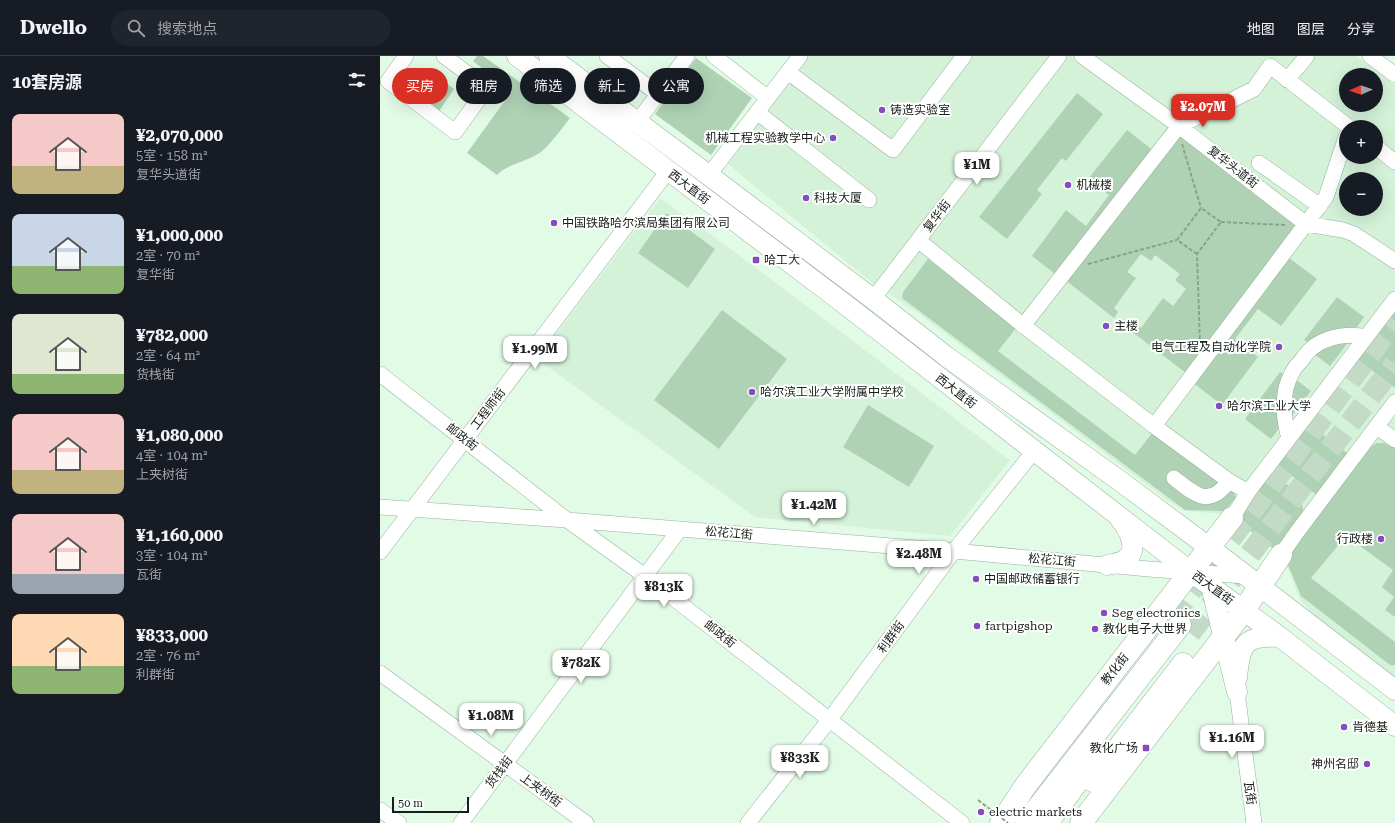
<!DOCTYPE html>
<html lang="zh">
<meta charset="utf-8">
<style>
:root{--surface:#171b24;--page:#20242c;--text:#f1f3f6;--muted:#9ea1a6;--line:#363941;--accent:#d93025}
body{margin:0;font-family:"Roboto Serif","Noto Sans SC",serif;background:var(--page);color:var(--text);height:100vh;display:flex;flex-direction:column;font-size:15px;white-space:nowrap}
*{box-sizing:border-box;margin:0}
p{font-size:13px;color:var(--muted)}
.icon{flex:none;width:22px;height:22px;fill:none;stroke:currentColor;stroke-width:2;stroke-linecap:round;stroke-linejoin:round}
.map{position:relative;flex:1;overflow:hidden}
.side{display:flex;flex-direction:column;background:var(--surface);width:380px}
.side>*{flex:none}
.banner{position:absolute;left:12px;top:12px;width:380px;height:36px;display:flex;gap:8px}
.needle{width:26px;rotate:268deg}
.tools{position:absolute;left:959px;top:12px;display:grid;gap:8px}
.tools a{display:grid;place-items:center;width:44px;height:44px;border-radius:50%;background:var(--surface);box-shadow:0 4px 16px #0002;font-size:20px}
.scale{position:absolute;left:12px;bottom:10px;width:77px;box-sizing:border-box;padding-left:4px;border:2px solid #161f18;border-top:0;font-size:11px;line-height:14px;white-space:nowrap;color:#161f18;-webkit-text-stroke:3px #fff;paint-order:stroke}
.price{position:absolute;translate:-50% -34px;padding:0 9px;border-radius:8px;background:#fff;color:#222;font-size:13px;line-height:26px;filter:drop-shadow(0 1px 2px #0008)}
.price::after{content:'';position:absolute;left:50%;top:24px;width:12px;height:9px;margin-left:-6px;background:inherit;clip-path:polygon(0 0,100% 0,50% 100%)}
.price.on{background:var(--accent);color:#fff}
ul{padding:0;list-style:none}
li{display:flex;align-items:center;gap:12px;height:100px;padding:0 12px}
li span{display:grid;place-items:center;flex:none;width:112px;height:80px;border-radius:8px;color:#555}
li>.icon{margin-inline-start:auto}
span .icon{width:48px;height:48px;fill:#fffc;stroke-width:1}
li b{font-size:17px}
h2{display:flex;justify-content:space-between;align-items:center;height:48px;padding:0 12px;font-size:17px}
.chip{padding:0 14px;border-radius:18px;background:var(--surface);box-shadow:0 4px 16px #0002;font-size:14px;line-height:36px}
.chip.on{background:var(--accent);color:#fff}
header{display:flex;align-items:center;gap:24px;box-sizing:border-box;height:56px;padding:0 20px;background:var(--surface);border-bottom:1px solid var(--line)}
header strong{font-size:19px}
nav{display:flex;gap:22px;margin-inline-start:auto;font-size:14px}
.search{width:280px;height:36px;background:var(--page);display:flex;align-items:center;gap:10px;box-sizing:border-box;padding:0 14px;border-radius:22px;color:var(--muted);font-size:15px}
main{display:flex;flex:1;min-height:0}
.map>svg:first-child{display:block}
</style>
<header>
<strong>Dwello</strong>
<div class="search"><svg class="icon" aria-label="search" viewBox="0 0 24 24"><circle cx="10" cy="10" r="6"/><path d="M15 15l6 6"/></svg>搜索地点</div>
<nav><a>地图</a><a>图层</a><a>分享</a></nav>
</header>
<main>
<section class="side">
<h2>10套房源<svg class="icon" aria-label="filters" viewBox="0 0 24 24"><path d="M4 7h16M4 17h16"/><circle cx="9" cy="7" r="2"/><circle cx="15" cy="17" r="2"/></svg></h2>
<ul>
<li><span style="background:linear-gradient(#f6c9c9 65%,#c2b280 0)"><svg class="icon" aria-label="home" viewBox="0 0 24 24"><path d="M3 11l9-7 9 7M6 9v11h12V9"/></svg></span><div><b>¥2,070,000</b><p>5室 · 158 m²</p><p>复华头道街</p></div></li>
<li><span style="background:linear-gradient(#c9d6e8 65%,#8fb573 0)"><svg class="icon" aria-label="home" viewBox="0 0 24 24"><path d="M3 11l9-7 9 7M6 9v11h12V9"/></svg></span><div><b>¥1,000,000</b><p>2室 · 70 m²</p><p>复华街</p></div></li>
<li><span style="background:linear-gradient(#dfe7d0 75%,#8fb573 0)"><svg class="icon" aria-label="home" viewBox="0 0 24 24"><path d="M3 11l9-7 9 7M6 9v11h12V9"/></svg></span><div><b>¥782,000</b><p>2室 · 64 m²</p><p>货栈街</p></div></li>
<li><span style="background:linear-gradient(#f6c9c9 70%,#c2b280 0)"><svg class="icon" aria-label="home" viewBox="0 0 24 24"><path d="M3 11l9-7 9 7M6 9v11h12V9"/></svg></span><div><b>¥1,080,000</b><p>4室 · 104 m²</p><p>上夹树街</p></div></li>
<li><span style="background:linear-gradient(#f6c9c9 75%,#9aa5b1 0)"><svg class="icon" aria-label="home" viewBox="0 0 24 24"><path d="M3 11l9-7 9 7M6 9v11h12V9"/></svg></span><div><b>¥1,160,000</b><p>3室 · 104 m²</p><p>瓦街</p></div></li>
<li><span style="background:linear-gradient(#ffd9b3 65%,#8fb573 0)"><svg class="icon" aria-label="home" viewBox="0 0 24 24"><path d="M3 11l9-7 9 7M6 9v11h12V9"/></svg></span><div><b>¥833,000</b><p>2室 · 76 m²</p><p>利群街</p></div></li>
</ul>
</section>
<div class="map">
<svg width="1015" height="767" viewBox="0 0 1015 767">
<rect width="100%" height="100%" fill="#e2fbe6"/>
<path fill="#d3f2d8" fill-rule="evenodd" d="M425 0H976L1015 29V622L936 561 920 544 909 515 901 499 894 493 855 463 845 458 806 455 791 447 534 254 496 230 344 105ZM966 19H996V49H966ZM966 71H996V101H966ZM966 123H996V153H966Z
M280 142 360 200 630 404 570 480 375 461 157 303Z"/>
<path fill="#afd2b5" d="M97 0H103L190 62C183 71 169 90 161 96 147 106 129 107 117 119L87 97 132 35 93 5Z
M316 2 372 42 331 99 275 58Z
M49 14 74 33 55 61 30 42Z
M697 37 723 58 686 105 682 102 657 134 662 138 627 183 599 161Z
M747 74 775 96 679 221 652 200 686 154 706 170 729 139 708 123Z
M805 78 918 169 810 320 751 275 756 268 761 272 783 242 793 250 806 233 795 224 800 218 775 199 771 205 761 198 747 216 756 222 734 252 738 256 734 262 684 223 795 83Z
M286 157 335 193 308 232 258 197Z
M908 201 937 223 901 270 878 253 855 283 878 301 842 349 812 326Z
M548 203 637 271 618 295 755 399 773 376 852 433 856 442 844 455 805 454 522 242 523 236Z
M957 241 984 261 977 271 957 275 929 287 924 284Z
M1015 253V332L977 303Z
M342 254 407 303 339 393 274 344Z
M970 284 950 310 934 298 939 293Z
M900 316 905 319 901 370 891 383 865 363Z
M915 323 931 335 909 363 908 349Z
M488 349 554 390 529 431 463 391Z
M929 368 971 400 938 440 897 408Z
M997 387H1004L1015 393V561L1005 554 1014 541 1002 531 1013 514 966 480 931 522 1015 586V609H1010L921 540 906 504 909 497 988 392Z
M897 425C916 430 921 440 924 458L897 492 894 493 857 465 884 426Z"/>
<g fill="none" stroke-linecap="round" stroke-linejoin="round">
<path stroke="#c3dac7" stroke-width="22" stroke-dasharray="22 11" stroke-linecap="butt" d="M791 562 1015 265
M810 577 1015 308"/>
<g stroke="#99b09d" stroke-width="16">
<path id="minor" d="M26 0 8 25 75 76 107 32 64 0
M227 0 278 38
M334 0 388 42
M702 0 799 70 926 168
M990 0 1015 19
M408 16 513 94 584 0
M907 24 927 0
M377 56 489 144
M257 66 307 0
M996 91 1015 106
M879 107 940 150
M329 119 420 0
M926 168 963 174 974 178 1015 205
M538 184 640 267 774 370
M493 243 679 0
M643 270 799 70 874 33 890 10 969 71
M0 318 187 464 265 520 582 767
M997 371 1015 384
M909 382C903 362 901 336 912 317 914 312 918 308 921 305 925 299 930 293 936 289 950 280 970 277 986 281
M794 422C814 438 829 453 849 425
M868 436 849 425 774 370 946 141 966 81
M0 451 187 464 574 495 769 513 865 520
M852 462 868 436 1015 243
M0 496 288 115
M901 499 917 476 1015 346
M0 617 206 767
M857 636 874 767
M0 754 19 767
M81 767 300 473
M368 767 450 663 574 495 654 395"/>
</g>
<g stroke="#99b09d" stroke-width="21">
<path id="major" d="M137 0 462 246 811 516 900 581 1015 670
M169 0 339 127 493 243 567 301 740 425 830 492 1015 634
M727 509C733 508 741 507 746 503 760 494 748 472 740 463
M831 530 857 636
M857 622C860 588 864 579 900 581"/>
</g>
<g stroke="#99b09d" stroke-width="23">
<path id="highway" d="M713 725 803 608
M621 767 646 729 852 462
M646 767 800 569
M667 767 715 702
M701 767 864 554 901 499"/>
</g>
<path stroke="#8da090" stroke-width="2" stroke-dasharray="4 2" stroke-linecap="butt" d="M802 88 821 152
M841 166 905 169
M817 198 797 184 821 152 841 166 817 198 820 287
M708 208 797 184"/>
<use href="#minor" stroke="#fff" stroke-width="15"/>
<use href="#major" stroke="#fff" stroke-width="20"/>
<use href="#highway" stroke="#fff" stroke-width="22"/>
<path stroke="#8da090" stroke-width="2" stroke-dasharray="4 2" stroke-linecap="butt" d="M598 744 628 767"/>
</g>
<g fill="#854bc1" stroke="#fff" stroke-width="1.5">
<circle cx="502" cy="54" r="4"/>
<circle cx="453" cy="82" r="4"/>
<circle cx="688" cy="129" r="4"/>
<circle cx="426" cy="142" r="4"/>
<circle cx="174" cy="167" r="4"/>
<rect x="372" y="200" width="8" height="8" rx="2"/>
<circle cx="726" cy="270" r="4"/>
<circle cx="899" cy="291" r="4"/>
<circle cx="372" cy="336" r="4"/>
<circle cx="839" cy="350" r="4"/>
<circle cx="1001" cy="483" r="4"/>
<circle cx="596" cy="523" r="4"/>
<circle cx="724" cy="557" r="4"/>
<circle cx="597" cy="570" r="4"/>
<circle cx="715" cy="573" r="4"/>
<circle cx="964" cy="671" r="4"/>
<rect x="762" y="688" width="8" height="8" rx="2"/>
<circle cx="987" cy="708" r="4"/>
<circle cx="601" cy="756" r="4"/>
</g>
<g text-anchor="middle" stroke-width="4" stroke-linejoin="round" paint-order="stroke">
<g font-size="12" fill="#161f18" stroke="#fff" text-anchor="start">
<text x="510" y="58">铸造实验室</text>
<text x="445" y="86" text-anchor="end">机械工程实验教学中心</text>
<text x="696" y="133">机械楼</text>
<text x="434" y="146">科技大厦</text>
<text x="182" y="171">中国铁路哈尔滨局集团有限公司</text>
<text x="384" y="208">哈工大</text>
<text x="734" y="274">主楼</text>
<text x="891" y="295" text-anchor="end">电气工程及自动化学院</text>
<text x="380" y="340">哈尔滨工业大学附属中学校</text>
<text x="847" y="354">哈尔滨工业大学</text>
<text x="993" y="487" text-anchor="end">行政楼</text>
<text x="604" y="527">中国邮政储蓄银行</text>
<text x="732" y="561">Seg electronics</text>
<text x="605" y="574">fartpigshop</text>
<text x="723" y="577">教化电子大世界</text>
<text x="972" y="675">肯德基</text>
<text x="758" y="696" text-anchor="end">教化广场</text>
<text x="979" y="712" text-anchor="end">神州名邸</text>
<text x="609" y="760">electric markets</text>
</g>
<g font-size="12" fill="#161f18" stroke="#fff">
<text transform="translate(853 111) rotate(38)" y="4">复华头道街</text>
<text transform="translate(309 131) rotate(37)" y="4">西大直街</text>
<text transform="translate(557 160) rotate(-53)" y="4">复华街</text>
<text transform="translate(576 335) rotate(38)" y="4">西大直街</text>
<text transform="translate(108 353) rotate(-53)" y="4">工程师街</text>
<text transform="translate(82 381) rotate(38)" y="4">邮政街</text>
<text transform="translate(349 477) rotate(5)" y="4">松花江街</text>
<text transform="translate(672 504) rotate(5)" y="4">松花江街</text>
<text transform="translate(833 532) rotate(36)" y="4">西大直街</text>
<text transform="translate(340 578) rotate(38)" y="4">邮政街</text>
<text transform="translate(511 581) rotate(-54)" y="4">利群街</text>
<text transform="translate(735 613) rotate(-52)" y="4">教化街</text>
<text transform="translate(119 716) rotate(-53)" y="4">货栈街</text>
<text transform="translate(161 734) rotate(36)" y="4">上夹树街</text>
<text transform="translate(870 737) rotate(82)" y="4">瓦街</text>
</g>
</g>
</svg>
<div class="tools">
<a><svg class="needle" viewBox="-14 -14 28 28"><path d="M0-13l5 13h-10z" fill="#e53935"/><path d="M0 13l5-13h-10z" fill="#9ea1a6"/></svg></a>
<a>+</a>
<a>−</a>
</div>
<div class="scale">50 m</div>
<b class="price on" style="left:823px;top:72px">¥2.07M</b>
<b class="price" style="left:597px;top:130px">¥1M</b>
<b class="price" style="left:155px;top:314px">¥1.99M</b>
<b class="price" style="left:434px;top:470px">¥1.42M</b>
<b class="price" style="left:539px;top:519px">¥2.48M</b>
<b class="price" style="left:284px;top:552px">¥813K</b>
<b class="price" style="left:201px;top:628px">¥782K</b>
<b class="price" style="left:111px;top:681px">¥1.08M</b>
<b class="price" style="left:852px;top:703px">¥1.16M</b>
<b class="price" style="left:420px;top:723px">¥833K</b>
<div class="banner">
<a class="chip on">买房</a>
<a class="chip">租房</a>
<a class="chip">筛选</a>
<a class="chip">新上</a>
<a class="chip">公寓</a>
</div>
</div>
</main>
